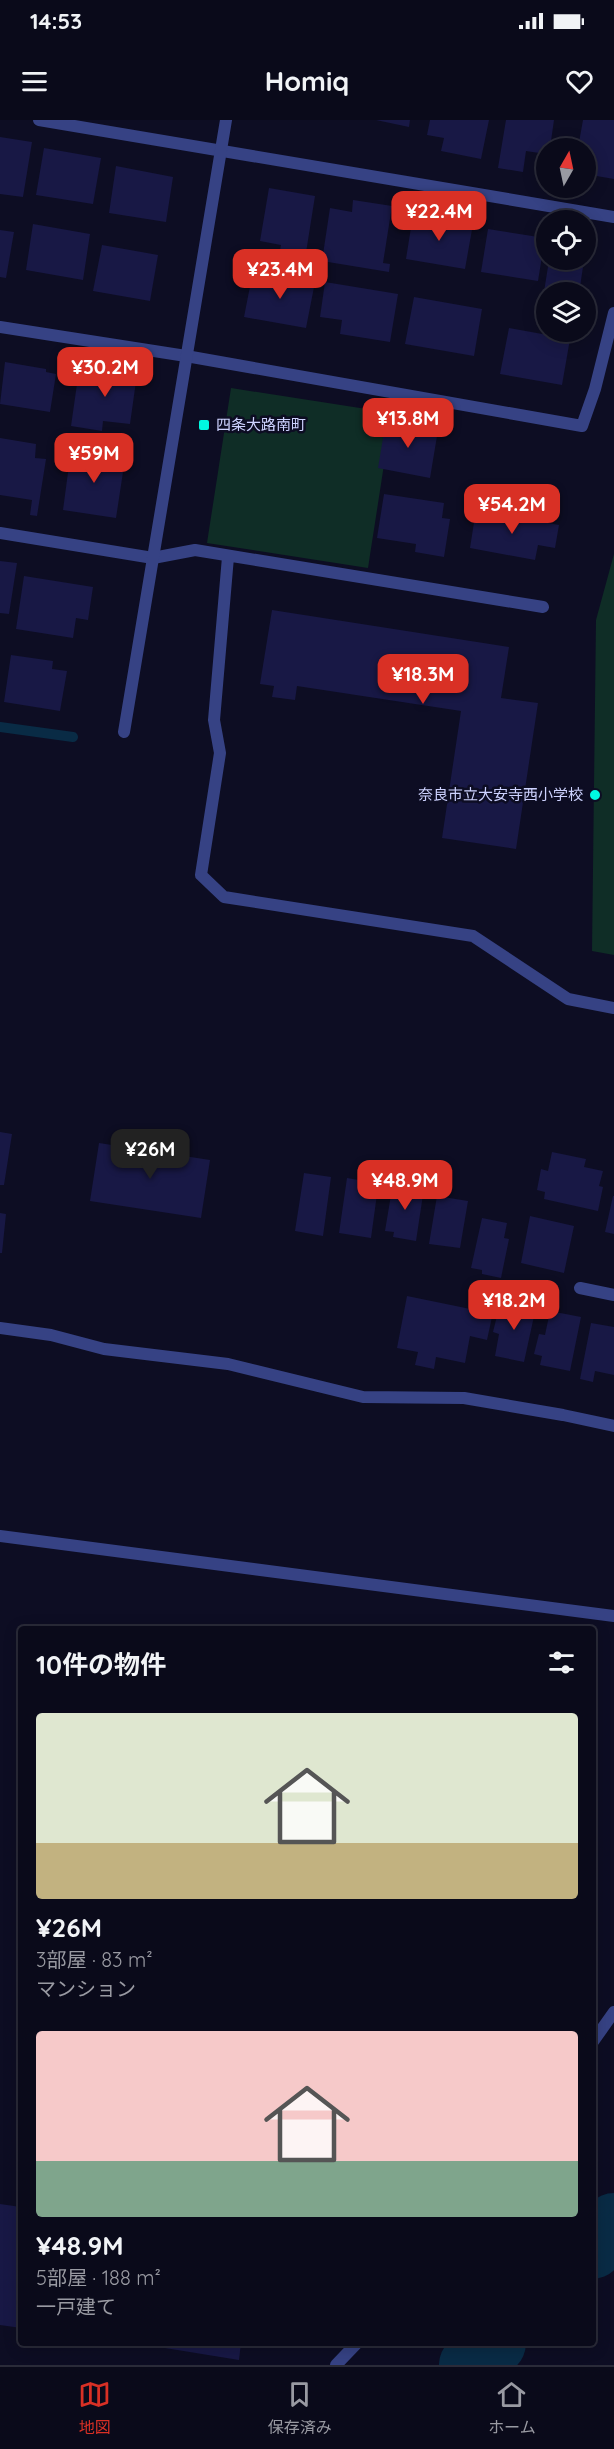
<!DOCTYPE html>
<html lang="ja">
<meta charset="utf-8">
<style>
:root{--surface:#0a0a1a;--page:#181827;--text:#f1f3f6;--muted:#999aa2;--line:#2a2b39;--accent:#d93025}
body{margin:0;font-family:Quicksand,"Noto Sans JP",sans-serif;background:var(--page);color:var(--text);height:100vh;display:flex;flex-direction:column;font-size:22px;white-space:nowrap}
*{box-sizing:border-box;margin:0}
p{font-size:20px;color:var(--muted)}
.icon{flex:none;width:33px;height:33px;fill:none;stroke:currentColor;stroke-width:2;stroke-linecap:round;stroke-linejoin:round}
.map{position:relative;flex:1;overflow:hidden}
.drawer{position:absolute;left:18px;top:1506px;width:578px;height:720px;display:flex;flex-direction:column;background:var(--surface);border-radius:6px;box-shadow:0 3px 15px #0003,0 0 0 2px var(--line)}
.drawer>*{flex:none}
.needle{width:39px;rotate:9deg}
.tools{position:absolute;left:536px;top:18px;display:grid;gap:12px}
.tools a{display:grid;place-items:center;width:60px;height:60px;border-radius:50%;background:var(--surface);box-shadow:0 3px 15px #0003,0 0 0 2px var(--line);font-size:30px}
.price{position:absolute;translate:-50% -51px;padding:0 14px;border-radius:12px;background:var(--accent);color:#fff;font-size:20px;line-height:39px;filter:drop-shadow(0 2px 3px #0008)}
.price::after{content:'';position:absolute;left:50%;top:36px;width:18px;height:14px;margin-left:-9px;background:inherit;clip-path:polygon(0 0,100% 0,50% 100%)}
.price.current{background:#222;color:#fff}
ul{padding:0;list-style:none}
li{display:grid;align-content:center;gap:12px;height:318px;padding:0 18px}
li span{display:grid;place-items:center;height:186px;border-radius:6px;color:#555}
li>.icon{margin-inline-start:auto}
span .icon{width:108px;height:108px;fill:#fffc;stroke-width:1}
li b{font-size:26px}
h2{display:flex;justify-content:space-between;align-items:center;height:72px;padding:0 18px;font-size:26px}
.status{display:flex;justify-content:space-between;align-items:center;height:42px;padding:0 30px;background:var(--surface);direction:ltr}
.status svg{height:16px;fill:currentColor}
header{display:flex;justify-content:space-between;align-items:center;height:78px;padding:0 18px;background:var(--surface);font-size:27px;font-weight:700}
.dock{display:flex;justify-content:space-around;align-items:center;height:84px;border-top:2px solid var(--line);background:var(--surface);font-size:16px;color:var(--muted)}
.dock a{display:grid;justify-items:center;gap:3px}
.dock .current{color:var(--accent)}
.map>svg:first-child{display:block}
</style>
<div class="status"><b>14:53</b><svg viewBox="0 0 49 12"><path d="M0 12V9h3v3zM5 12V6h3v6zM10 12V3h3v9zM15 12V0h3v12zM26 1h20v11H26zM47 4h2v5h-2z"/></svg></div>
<header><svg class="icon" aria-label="menu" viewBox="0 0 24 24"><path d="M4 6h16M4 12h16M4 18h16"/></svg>Homiq<svg class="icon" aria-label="heart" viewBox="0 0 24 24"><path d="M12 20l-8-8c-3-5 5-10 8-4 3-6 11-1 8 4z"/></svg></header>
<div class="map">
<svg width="614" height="2245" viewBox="0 0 614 2245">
<rect width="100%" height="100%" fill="#0d0d23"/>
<path fill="#0f2d26" d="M231 268 392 293 368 448 207 423Z
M614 434V835L592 831 596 500Z"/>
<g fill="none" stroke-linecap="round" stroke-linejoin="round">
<path stroke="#092b45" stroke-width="10" d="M0 607 73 617"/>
<path stroke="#092b45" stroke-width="64" d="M592 2127 614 2105
M471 2245 494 2223"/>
</g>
<path fill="#181845" d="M376 0H410L409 7Z
M430 0H489L481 39 441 31 444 18 427 15Z
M506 0H554L550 28H546V34L526 31 523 52 498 48Z
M583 0H614V59L585 54V28H578Z
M0 17 32 22 23 77 0 74Z
M44 28 101 38 93 84 36 75Z
M116 46 173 57 166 102 109 93Z
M269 68 315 76 305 139 279 135 281 125 260 121Z
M353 80 392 86 383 143 390 144 389 152 322 141 330 88 352 92Z
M413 95 473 104 465 149 406 139Z
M33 104 90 114 83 160 26 150Z
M488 109 545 118 538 161 481 152Z
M0 110 14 112 6 158 0 157Z
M102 125 158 135 150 181 93 171Z
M549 140H584L580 167 572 166 571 172H544Z
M253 151 315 162 306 208 244 197Z
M325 162 398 174 390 222 340 214 342 200 320 197Z
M414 177 482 189 474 236 405 224Z
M509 208 570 219 562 265 500 254Z
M5 242 46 249V252L56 254 50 292 0 284Z
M107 242 138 247 130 304 103 301 102 311 71 306 78 257 104 262Z
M386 300 438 310 430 358 378 348Z
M0 318 36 324 35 338 46 339 37 396 30 395 32 380 0 375Z
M71 330 125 339 116 398 63 390Z
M384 374 444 383 442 398 450 399 444 437 415 432 416 424 377 418Z
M485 392 559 405 555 428 538 425 535 440 470 428 475 396 484 398Z
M0 441 17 443 9 494 0 493Z
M24 456 93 467 88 500 76 498 73 518 16 509Z
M272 490 509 527 501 578 538 583 516 729 442 718 461 591 297 566 295 580 272 577 274 566 260 564Z
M11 535 53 541 52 549 67 551 60 591 4 582Z
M0 1012 12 1014 4 1065H0Z
M99 1023 210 1040 201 1098 90 1081Z
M552 1032 586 1039 584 1047 603 1051 599 1066 603 1067 598 1091 544 1079 545 1072 537 1070 541 1049 548 1051Z
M304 1053 331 1057 323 1116 295 1111Z
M347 1058 370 1062 369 1073 377 1074 371 1118 339 1113Z
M393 1063 424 1068 416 1121 393 1117 394 1112 385 1111Z
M437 1076 468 1081 460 1128 429 1124Z
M613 1076H614V1114L605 1112Z
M0 1093 6 1094 2 1133H0Z
M530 1096 574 1106 564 1153 521 1143Z
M482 1098 507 1103 504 1118 509 1119 501 1158 482 1154V1150L471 1148Z
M407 1176 485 1192 484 1195 492 1197 487 1220 470 1216 465 1243 436 1237 434 1249 415 1245 418 1232 397 1228Z
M506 1181 536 1187 524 1242 495 1236 499 1214 493 1212 497 1196 503 1197Z
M550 1191 581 1197 570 1251 540 1245 542 1236 534 1234 539 1214 545 1215Z
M591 1203 614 1207V1255L595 1251 593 1262 580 1259Z
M0 2084 21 2087V2208L0 2205Z
M134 2223H241L239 2240Z"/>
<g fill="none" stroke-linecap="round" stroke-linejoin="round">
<path stroke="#364284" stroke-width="12" d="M39 0 614 97
M0 207 186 236 582 306 595 269 614 193
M0 413 153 438 195 430 543 487
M228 437 214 600 220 633 201 755 224 777 473 816 568 879 614 888
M580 1168 614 1175
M0 1208 51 1215 104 1229 228 1244 363 1277 464 1278 563 1295 614 1306
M0 1416 614 1496"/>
<path stroke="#364284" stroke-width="12" d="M124 612 226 0
M592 1923 614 1892
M336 2245 357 2223"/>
</g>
<g fill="#00f9e1" stroke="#0d0d23" stroke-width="2">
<rect x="198" y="299" width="12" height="12" rx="3"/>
<circle cx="595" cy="675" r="6"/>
</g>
<g text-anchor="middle" stroke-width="5" stroke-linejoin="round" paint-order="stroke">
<g font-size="15" fill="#ced3ff" stroke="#0d0d23" text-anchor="start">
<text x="216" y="310">四条大路南町</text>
<text x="583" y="680" text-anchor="end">奈良市立大安寺西小学校</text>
</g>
</g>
</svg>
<div class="tools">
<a><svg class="needle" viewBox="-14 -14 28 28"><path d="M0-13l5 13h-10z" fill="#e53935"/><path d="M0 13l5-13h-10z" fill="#999aa2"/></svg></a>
<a><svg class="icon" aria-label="locate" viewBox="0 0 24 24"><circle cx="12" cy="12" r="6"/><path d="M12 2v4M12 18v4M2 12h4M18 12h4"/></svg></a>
<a><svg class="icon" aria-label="layers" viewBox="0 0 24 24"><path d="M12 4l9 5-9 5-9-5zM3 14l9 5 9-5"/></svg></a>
</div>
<b class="price" style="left:439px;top:122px">¥22.4M</b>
<b class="price" style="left:280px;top:180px">¥23.4M</b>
<b class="price" style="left:105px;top:278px">¥30.2M</b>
<b class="price" style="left:408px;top:329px">¥13.8M</b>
<b class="price" style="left:94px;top:364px">¥59M</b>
<b class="price" style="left:512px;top:415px">¥54.2M</b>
<b class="price" style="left:423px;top:585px">¥18.3M</b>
<b class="price current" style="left:150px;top:1060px">¥26M</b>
<b class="price" style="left:405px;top:1091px">¥48.9M</b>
<b class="price" style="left:514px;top:1211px">¥18.2M</b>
<section class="drawer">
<h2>10件の物件<svg class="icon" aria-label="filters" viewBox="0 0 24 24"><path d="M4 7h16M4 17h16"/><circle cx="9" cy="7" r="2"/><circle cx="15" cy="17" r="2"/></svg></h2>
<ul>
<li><span style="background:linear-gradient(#dfe7d0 70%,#c2b280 0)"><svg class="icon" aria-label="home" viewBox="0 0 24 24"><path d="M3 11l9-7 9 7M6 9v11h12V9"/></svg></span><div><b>¥26M</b><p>3部屋 · 83 m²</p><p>マンション</p></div></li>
<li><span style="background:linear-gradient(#f6c9c9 70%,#7fa58c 0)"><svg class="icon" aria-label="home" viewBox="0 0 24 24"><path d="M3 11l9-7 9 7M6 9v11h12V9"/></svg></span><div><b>¥48.9M</b><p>5部屋 · 188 m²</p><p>一戸建て</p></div></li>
</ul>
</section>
</div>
<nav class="dock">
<a class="current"><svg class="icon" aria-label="map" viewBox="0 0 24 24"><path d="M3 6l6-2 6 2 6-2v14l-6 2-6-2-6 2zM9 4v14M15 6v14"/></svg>地図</a>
<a><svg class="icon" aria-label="saved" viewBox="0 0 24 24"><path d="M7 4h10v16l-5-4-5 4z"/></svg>保存済み</a>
<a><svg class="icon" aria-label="home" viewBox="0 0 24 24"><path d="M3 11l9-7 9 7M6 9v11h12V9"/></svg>ホーム</a>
</nav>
